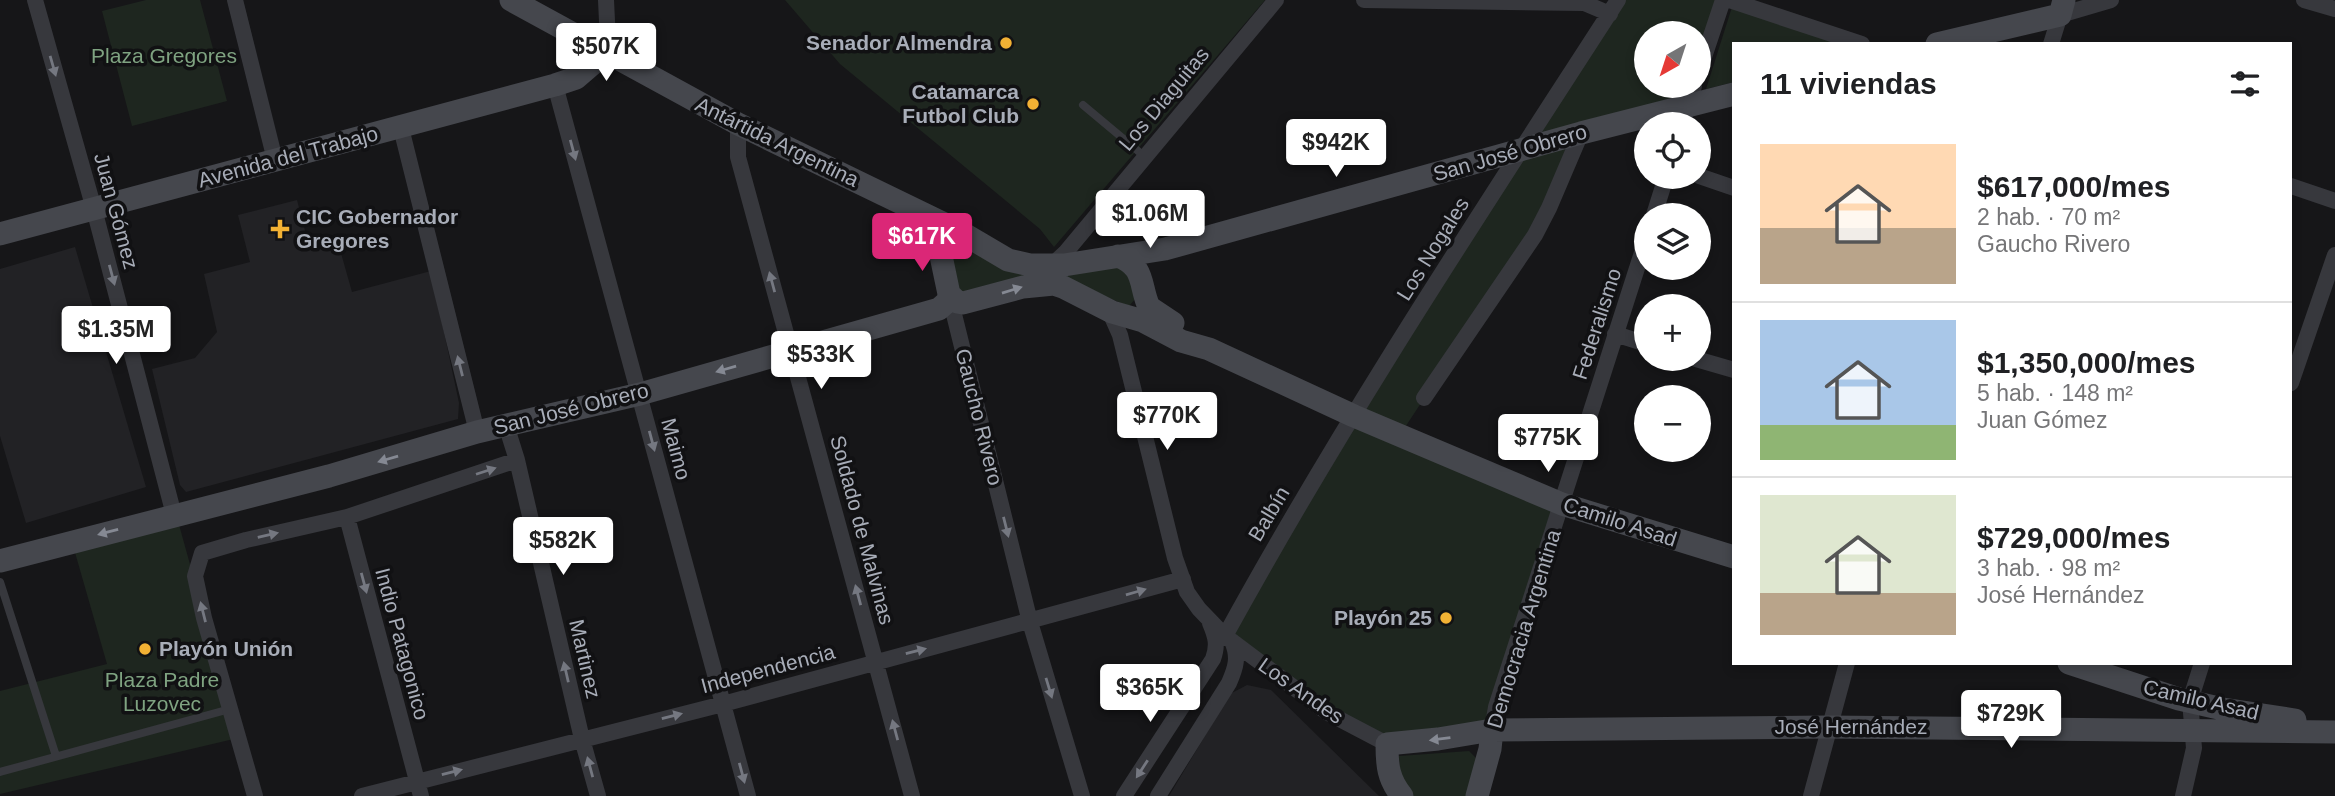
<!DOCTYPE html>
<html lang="es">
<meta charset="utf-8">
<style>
:root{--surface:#fff;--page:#f2f2f2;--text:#202124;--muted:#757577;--line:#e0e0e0;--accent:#db2777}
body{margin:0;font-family:Helvetica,sans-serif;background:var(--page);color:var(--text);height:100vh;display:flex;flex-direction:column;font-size:26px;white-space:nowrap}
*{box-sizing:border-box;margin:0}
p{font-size:23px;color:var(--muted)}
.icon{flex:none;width:38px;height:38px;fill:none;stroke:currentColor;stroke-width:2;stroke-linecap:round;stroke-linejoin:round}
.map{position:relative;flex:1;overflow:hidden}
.panel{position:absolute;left:1732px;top:42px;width:560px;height:623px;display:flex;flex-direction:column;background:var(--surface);border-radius:0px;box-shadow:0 4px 10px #0003}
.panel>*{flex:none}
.needle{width:46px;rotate:219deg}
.buttons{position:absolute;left:1634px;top:21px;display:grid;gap:14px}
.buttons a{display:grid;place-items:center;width:77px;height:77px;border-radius:50%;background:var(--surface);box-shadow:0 4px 10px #0003;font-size:35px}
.price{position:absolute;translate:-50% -60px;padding:0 16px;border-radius:7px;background:#fff;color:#222;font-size:23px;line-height:46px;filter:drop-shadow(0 2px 4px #0008)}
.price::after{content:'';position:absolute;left:50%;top:42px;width:21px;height:16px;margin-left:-10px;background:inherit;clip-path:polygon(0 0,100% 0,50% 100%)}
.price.selected{background:var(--accent);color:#fff}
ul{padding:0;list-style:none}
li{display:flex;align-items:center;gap:21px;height:175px;padding:0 28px}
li+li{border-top:2px solid var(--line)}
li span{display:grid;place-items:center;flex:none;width:196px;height:140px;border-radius:0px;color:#555}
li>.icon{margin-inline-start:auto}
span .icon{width:84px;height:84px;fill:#fffc;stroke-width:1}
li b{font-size:30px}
h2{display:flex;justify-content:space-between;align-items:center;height:84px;padding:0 28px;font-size:30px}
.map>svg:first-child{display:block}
</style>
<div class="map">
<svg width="2335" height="796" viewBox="0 0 2335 796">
<rect width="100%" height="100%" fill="#161618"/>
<path fill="#222225" d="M297 200 309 246 337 239 352 292 431 271 459 403 458 419 186 492 180 485 152 369 195 358 217 332 204 274 250 262 238 215Z
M75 247 146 487 26 523 0 436V269Z
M1247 685 1271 690 1379 796H1169L1230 694Z"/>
<path fill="#1e261f" d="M146 0H200L227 101 132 126 102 11Z
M785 0H1265L1054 247 1040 229 840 64Z
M1618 0H1723L1699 72V33H1647V86H1694L1688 106 1581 133 1549 208 1400 435 1562 504 1492 730 1387 744 1225 636Z
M1732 7 1846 44H1734V82L1706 89Z
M952 238 999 263 1125 265 1137 297 1129 306 1078 286 962 296 945 247Z
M178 521 238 738 0 794V691L107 664 72 542Z
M1469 751 1480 762 1469 796H1413L1400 776 1399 756Z"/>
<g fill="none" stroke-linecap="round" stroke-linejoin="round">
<path stroke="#37383d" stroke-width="8" d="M1083 105 1144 156
M0 582 56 756
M0 772 230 709"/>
<path stroke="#37383d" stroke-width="16" d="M35 0 94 209 174 515
M235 0 275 160
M1364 0 1584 3 1610 14
M1729 0 1862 44
M2304 0 2335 9
M2051 44 2060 15 2111 0
M605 53 608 42 606 0
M1699 72 1723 0
M555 85 748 796
M738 124V157L912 796
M1682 124 1694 86
M401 128 477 432
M1699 176 1734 188
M2291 186 2335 201
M1654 215 1666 177
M1052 265 1065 253 1276 0
M949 294 1030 622 1082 796
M1104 308 1112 317 1120 335 1175 558 1187 592 1199 609 1225 636 1328 713 1387 744
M1615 334 1647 344
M1696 359 1734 370
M2291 383 2335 255
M1424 398 1535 235 1549 208 1581 133
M506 425 517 460 582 739 598 796
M347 517 421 796
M1225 636C1345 417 1483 209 1618 0
M1492 730 1496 707 1647 237
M255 796 204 618 195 576 202 553 246 540 347 517 517 460
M362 796 723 704 1183 579
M1124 796 1213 659C1218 645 1216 637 1210 623
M1158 796 1229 683C1236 667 1239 657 1232 641
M1811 796 1847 663
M2183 796 2194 748 2190 701 2202 663"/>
<path stroke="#45474d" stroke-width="23" d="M511 0 738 124 957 230 1008 260 1030 265H1064L1165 249 1581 133 1734 94
M1937 44 2060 15 2064 0
M924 214 936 232 949 294
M0 234 555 85 576 78 605 53
M1118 256C1146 267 1139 285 1149 307L1173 323
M949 294 957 302 963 303 1023 287 1054 284 1063 287 1112 312 1143 321 1181 341 1209 349 1354 416 1562 504 1734 557
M0 561 329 476 477 432 640 394 939 309 948 301 949 294
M2069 663 2179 699 2223 709 2295 720
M1402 796C1388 779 1387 765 1387 744L1438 739 1492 730 1828 727 2335 732
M1477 796 1490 749 1492 730"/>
</g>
<defs><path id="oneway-solid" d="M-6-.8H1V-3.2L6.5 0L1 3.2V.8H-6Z" transform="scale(1.75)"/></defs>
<g fill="#757881">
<use href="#oneway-solid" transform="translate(53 66) rotate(74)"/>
<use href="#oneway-solid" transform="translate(573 150) rotate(75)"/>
<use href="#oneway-solid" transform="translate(112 275) rotate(75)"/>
<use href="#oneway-solid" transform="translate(772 282) rotate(-105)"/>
<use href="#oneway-solid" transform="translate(460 366) rotate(-104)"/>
<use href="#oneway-solid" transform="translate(652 441) rotate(75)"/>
<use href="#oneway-solid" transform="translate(486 471) rotate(-18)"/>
<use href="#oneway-solid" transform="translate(1006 527) rotate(76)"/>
<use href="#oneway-solid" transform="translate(268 535) rotate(-13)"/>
<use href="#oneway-solid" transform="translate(364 583) rotate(75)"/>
<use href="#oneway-solid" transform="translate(1136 592) rotate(-16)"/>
<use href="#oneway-solid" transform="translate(858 595) rotate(-105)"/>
<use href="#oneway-solid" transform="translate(203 612) rotate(-104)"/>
<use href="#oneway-solid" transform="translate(916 651) rotate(-14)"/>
<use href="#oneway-solid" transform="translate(566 672) rotate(-103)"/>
<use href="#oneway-solid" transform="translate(1049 688) rotate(73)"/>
<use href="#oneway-solid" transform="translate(672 716) rotate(-14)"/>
<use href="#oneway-solid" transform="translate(895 730) rotate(-105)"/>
<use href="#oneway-solid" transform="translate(590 767) rotate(-105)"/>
<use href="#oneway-solid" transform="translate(1142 769) rotate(123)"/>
<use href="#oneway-solid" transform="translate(452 772) rotate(-14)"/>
<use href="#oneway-solid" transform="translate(742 773) rotate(75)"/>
</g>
<g fill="#858993">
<use href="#oneway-solid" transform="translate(1012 290) rotate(-17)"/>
<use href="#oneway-solid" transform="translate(726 369) rotate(164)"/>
<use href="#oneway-solid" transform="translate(388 459) rotate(164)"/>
<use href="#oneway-solid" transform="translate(108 532) rotate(165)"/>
<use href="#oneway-solid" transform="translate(1440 739) rotate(173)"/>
</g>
<g fill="#f2b134" stroke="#111113" stroke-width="2.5">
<circle cx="1006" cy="43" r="7"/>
<circle cx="1033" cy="104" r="7"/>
<path d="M276.5 218.5h7v7h7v7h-7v7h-7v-7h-7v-7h7z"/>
<circle cx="1446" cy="618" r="7"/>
<circle cx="145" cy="649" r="7"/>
</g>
<g text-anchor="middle" stroke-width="7" stroke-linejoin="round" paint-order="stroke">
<g font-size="21" font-weight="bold" fill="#a8adb8" stroke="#111113" text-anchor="end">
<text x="992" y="50">Senador Almendra</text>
<text x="1019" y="99">Catamarca<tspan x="1019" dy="24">Futbol Club</tspan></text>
<text x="296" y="224" text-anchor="start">CIC Gobernador<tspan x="296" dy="24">Gregores</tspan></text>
<text x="1432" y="625">Playón 25</text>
<text x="159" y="656" text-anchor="start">Playón Unión</text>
</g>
<g font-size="21" fill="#7fa381" stroke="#111113">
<text x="164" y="63">Plaza Gregores</text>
<text x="162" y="687">Plaza Padre<tspan x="162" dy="24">Luzovec</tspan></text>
</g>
<g font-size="21" fill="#a8adb8" stroke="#111113">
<text transform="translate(1164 99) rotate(-50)" y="7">Los Diaguitas</text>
<text transform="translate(777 142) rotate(26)" y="7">Antártida Argentina</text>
<text transform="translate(1510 153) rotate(-16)" y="7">San José Obrero</text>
<text transform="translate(288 157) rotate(-15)" y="7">Avenida del Trabajo</text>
<text transform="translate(116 211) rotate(75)" y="7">Juan Gómez</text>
<text transform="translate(1433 249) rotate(-58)" y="7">Los Nogales</text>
<text transform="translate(1597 324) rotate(-72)" y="7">Federalismo</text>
<text transform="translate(571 409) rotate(-14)" y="7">San José Obrero</text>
<text transform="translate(979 417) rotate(76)" y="7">Gaucho Rivero</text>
<text transform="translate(676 449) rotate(75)" y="7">Maimo</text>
<text transform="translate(1269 514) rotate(-59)" y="7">Balbín</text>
<text transform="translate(1620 522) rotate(18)" y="7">Camilo Asad</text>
<text transform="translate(862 530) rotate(75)" y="7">Soldado de Malvinas</text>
<text transform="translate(1524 629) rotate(-73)" y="7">Democracia Argentina</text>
<text transform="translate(402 644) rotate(75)" y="7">Indio Patagonico</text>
<text transform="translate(585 659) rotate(77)" y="7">Martinez</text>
<text transform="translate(768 669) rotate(-15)" y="7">Independencia</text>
<text transform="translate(1301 691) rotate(35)" y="7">Los Andes</text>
<text transform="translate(2201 700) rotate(13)" y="7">Camilo Asad</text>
<text x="1851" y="734">José Hernández</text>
</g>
</g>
</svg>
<div class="buttons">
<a><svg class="needle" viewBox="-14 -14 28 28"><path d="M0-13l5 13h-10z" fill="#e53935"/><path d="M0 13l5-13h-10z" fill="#757577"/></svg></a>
<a><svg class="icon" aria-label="locate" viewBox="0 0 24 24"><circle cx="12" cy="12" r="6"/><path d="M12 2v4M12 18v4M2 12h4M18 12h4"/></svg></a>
<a><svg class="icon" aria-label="layers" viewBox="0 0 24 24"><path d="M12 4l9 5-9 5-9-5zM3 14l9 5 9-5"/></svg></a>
<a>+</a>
<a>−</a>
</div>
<b class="price" style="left:606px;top:83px">$507K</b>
<b class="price" style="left:1336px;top:179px">$942K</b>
<b class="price" style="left:1150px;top:250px">$1.06M</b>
<b class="price selected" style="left:922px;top:273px">$617K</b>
<b class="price" style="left:116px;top:366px">$1.35M</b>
<b class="price" style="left:821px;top:391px">$533K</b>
<b class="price" style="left:1167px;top:452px">$770K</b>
<b class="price" style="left:1548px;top:474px">$775K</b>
<b class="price" style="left:563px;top:577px">$582K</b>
<b class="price" style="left:1150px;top:724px">$365K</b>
<b class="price" style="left:2011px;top:750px">$729K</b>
<section class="panel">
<h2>11 viviendas<svg class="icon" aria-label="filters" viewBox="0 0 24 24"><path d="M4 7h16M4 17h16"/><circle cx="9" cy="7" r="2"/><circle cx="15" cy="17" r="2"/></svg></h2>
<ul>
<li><span style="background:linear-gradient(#ffd9b3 60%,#b9a48a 0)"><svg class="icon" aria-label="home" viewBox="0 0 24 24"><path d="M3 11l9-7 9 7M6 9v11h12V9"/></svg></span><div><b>$617,000/mes</b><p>2 hab. · 70 m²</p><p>Gaucho Rivero</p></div></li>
<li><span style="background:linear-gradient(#a9c7e8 75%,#8fb573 0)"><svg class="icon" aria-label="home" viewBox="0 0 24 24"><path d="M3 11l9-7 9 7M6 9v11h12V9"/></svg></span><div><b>$1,350,000/mes</b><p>5 hab. · 148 m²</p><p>Juan Gómez</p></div></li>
<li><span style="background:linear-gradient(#dfe7d0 70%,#b9a48a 0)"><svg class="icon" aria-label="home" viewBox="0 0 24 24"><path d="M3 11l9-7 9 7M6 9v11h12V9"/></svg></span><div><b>$729,000/mes</b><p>3 hab. · 98 m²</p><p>José Hernández</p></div></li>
</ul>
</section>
</div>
